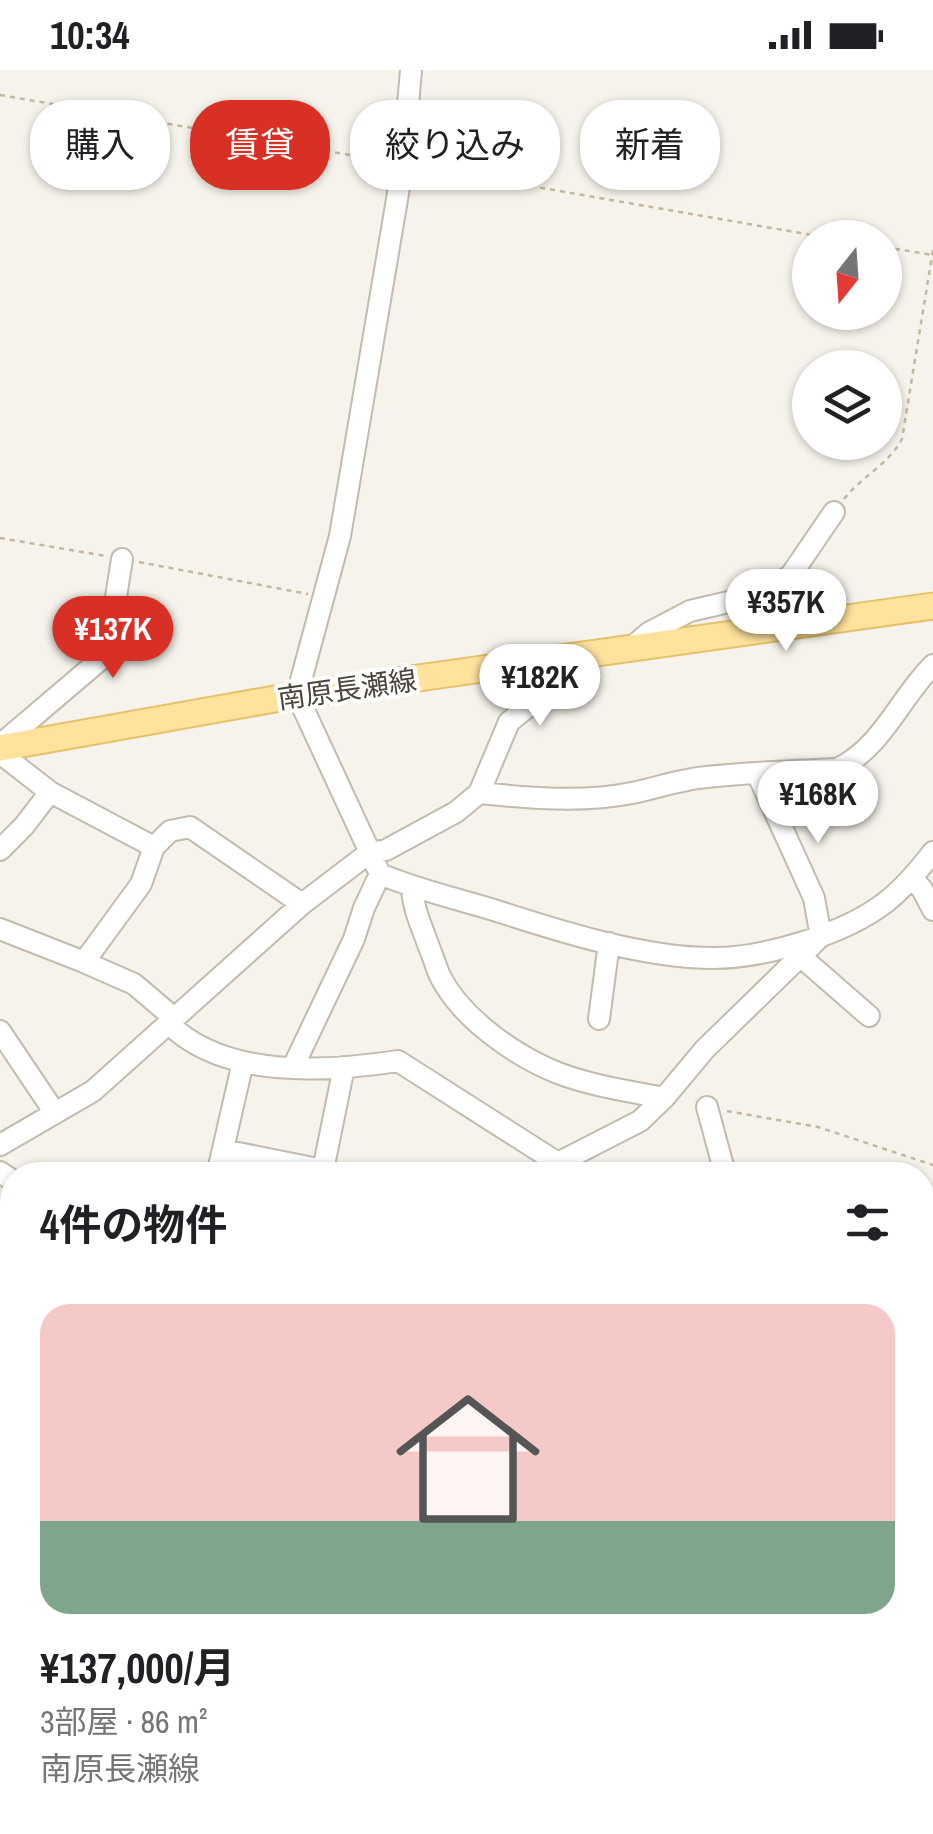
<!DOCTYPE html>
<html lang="ja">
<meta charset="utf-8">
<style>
:root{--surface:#fff;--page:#f6f6f6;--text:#202124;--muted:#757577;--line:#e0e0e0;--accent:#d93025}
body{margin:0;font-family:"Archivo Narrow","Noto Sans JP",sans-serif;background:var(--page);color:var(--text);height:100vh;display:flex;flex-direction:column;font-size:38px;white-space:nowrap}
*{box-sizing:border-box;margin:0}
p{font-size:32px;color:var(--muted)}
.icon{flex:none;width:55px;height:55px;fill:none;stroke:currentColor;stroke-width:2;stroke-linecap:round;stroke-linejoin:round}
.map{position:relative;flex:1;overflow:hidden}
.sheet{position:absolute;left:0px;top:1092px;width:935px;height:672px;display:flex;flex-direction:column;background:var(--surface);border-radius:40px 40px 0 0;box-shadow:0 2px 8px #0004}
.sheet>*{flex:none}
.top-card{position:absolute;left:30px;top:30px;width:875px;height:90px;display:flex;gap:20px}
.needle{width:65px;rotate:197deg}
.buttons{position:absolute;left:792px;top:150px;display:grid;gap:20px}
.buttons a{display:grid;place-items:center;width:110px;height:110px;border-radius:50%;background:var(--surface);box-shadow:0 2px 8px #0004;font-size:50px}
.price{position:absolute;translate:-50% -85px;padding:0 22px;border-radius:35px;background:#fff;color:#222;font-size:32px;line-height:65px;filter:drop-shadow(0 2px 5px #0008)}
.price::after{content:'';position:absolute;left:50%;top:60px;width:30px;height:22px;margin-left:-15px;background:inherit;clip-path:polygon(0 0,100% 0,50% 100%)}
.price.selected{background:var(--accent);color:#fff}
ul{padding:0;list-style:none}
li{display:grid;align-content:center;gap:20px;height:530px;padding:0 40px}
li+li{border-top:2px solid var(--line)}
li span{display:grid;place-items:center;height:310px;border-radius:30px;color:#555}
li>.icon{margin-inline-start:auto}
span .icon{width:180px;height:180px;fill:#fffc;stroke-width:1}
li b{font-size:42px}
h2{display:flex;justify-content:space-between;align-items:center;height:120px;padding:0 40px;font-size:42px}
.tag{padding:0 35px;border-radius:40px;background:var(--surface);box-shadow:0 2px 8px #0004;font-size:35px;line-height:90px}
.tag.selected{background:var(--accent);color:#fff}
.status{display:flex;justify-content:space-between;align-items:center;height:70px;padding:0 50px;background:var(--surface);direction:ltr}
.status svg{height:28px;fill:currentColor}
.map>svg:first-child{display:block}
</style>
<div class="status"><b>10:34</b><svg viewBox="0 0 49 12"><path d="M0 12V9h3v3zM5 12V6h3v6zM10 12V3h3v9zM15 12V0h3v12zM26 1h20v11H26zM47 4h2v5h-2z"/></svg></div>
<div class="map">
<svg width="933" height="1764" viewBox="0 0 933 1764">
<defs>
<pattern id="forest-firs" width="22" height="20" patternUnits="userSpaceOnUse" patternTransform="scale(2.5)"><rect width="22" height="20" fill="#d2eab5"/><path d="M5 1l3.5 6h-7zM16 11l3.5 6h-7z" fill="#b6ca9c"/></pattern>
</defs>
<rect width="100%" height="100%" fill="#f6f3ec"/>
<path fill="url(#forest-firs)" d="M933 1189V1358L923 1303 922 1194Z
M923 1394 933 1406V1764H0V1498L12 1497V1752H922Z"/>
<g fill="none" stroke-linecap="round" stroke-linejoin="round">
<path stroke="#a9d4f2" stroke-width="4" d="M0 1271 12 1270"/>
<g stroke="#c2bbae" stroke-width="24">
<path id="minor" d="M411 0 403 94 340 466 297 625 380 804C418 820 458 829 497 841 562 862 644 888 713 888 765 888 845 864 886 832 904 818 919 800 933 782
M632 577 650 562 690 541 763 524 791 505 834 442
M0 675 107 584 122 489
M0 683 50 722
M757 703 814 828 821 867
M479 723C529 728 582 733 632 723 657 718 681 709 707 707 750 702 794 701 837 699 882 678 899 629 933 595
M0 780 24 756 50 722 154 777
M912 808 922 819 933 840
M412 818C413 839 422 857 429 877 433 886 436 897 440 906 461 948 515 986 558 1003 592 1016 628 1021 664 1028
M0 859 84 892 134 914 174 948
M799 885 869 946
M84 892 141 814 154 777 170 761 190 757 302 834
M599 949 609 873
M168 953C224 1009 326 1002 398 991L558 1093 565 1105
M0 961 55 1043
M293 997 354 869 364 838 380 804
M707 1037 723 1096 729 1105
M0 1075 93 1021 302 834 369 783 386 780 456 742 479 723 509 652 590 586
M223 1080 323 1100 344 997
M0 1102 12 1110
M553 1104 558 1093 640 1051 664 1028 705 979 816 871
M217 1105 243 992
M0 1342H12"/>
</g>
<g stroke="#e6c16a" stroke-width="29">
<path id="major" d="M0 678 297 625 933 536"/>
</g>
<path stroke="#c4b79f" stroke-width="2.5" stroke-dasharray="5 5" stroke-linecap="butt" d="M0 25 385 91
M422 97 829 168
M885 177 933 185
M844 429C861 407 889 394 902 369L933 180
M0 468 106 486
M139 492 308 524
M727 1041 818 1057 933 1095
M783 1752 787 1764"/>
<use href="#minor" stroke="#fff" stroke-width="20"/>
<use href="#major" stroke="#ffe39c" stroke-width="25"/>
</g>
<g text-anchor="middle" stroke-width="8" stroke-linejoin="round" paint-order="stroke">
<g font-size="28" fill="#4b4439" stroke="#fff">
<text transform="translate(347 619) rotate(-8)" y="10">南原長瀬線</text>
</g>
</g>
</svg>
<div class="buttons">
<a><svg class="needle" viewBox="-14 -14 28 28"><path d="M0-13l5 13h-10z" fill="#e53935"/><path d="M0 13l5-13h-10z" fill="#757577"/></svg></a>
<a><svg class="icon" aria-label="layers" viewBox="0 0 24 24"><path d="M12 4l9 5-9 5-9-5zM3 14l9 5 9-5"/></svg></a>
</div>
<b class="price" style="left:786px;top:584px">¥357K</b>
<b class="price selected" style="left:113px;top:611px">¥137K</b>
<b class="price" style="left:540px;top:659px">¥182K</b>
<b class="price" style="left:818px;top:776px">¥168K</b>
<div class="top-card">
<a class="tag">購入</a>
<a class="tag selected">賃貸</a>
<a class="tag">絞り込み</a>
<a class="tag">新着</a>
</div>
<section class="sheet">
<h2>4件の物件<svg class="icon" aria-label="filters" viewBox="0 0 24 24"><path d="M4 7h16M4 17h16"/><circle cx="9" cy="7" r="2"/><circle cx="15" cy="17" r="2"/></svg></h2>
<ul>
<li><span style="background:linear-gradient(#f6c9c9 70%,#7fa58c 0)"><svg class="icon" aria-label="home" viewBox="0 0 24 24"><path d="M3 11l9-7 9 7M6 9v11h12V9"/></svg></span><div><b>¥137,000/月</b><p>3部屋 · 86 m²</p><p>南原長瀬線</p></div></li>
</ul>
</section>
</div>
